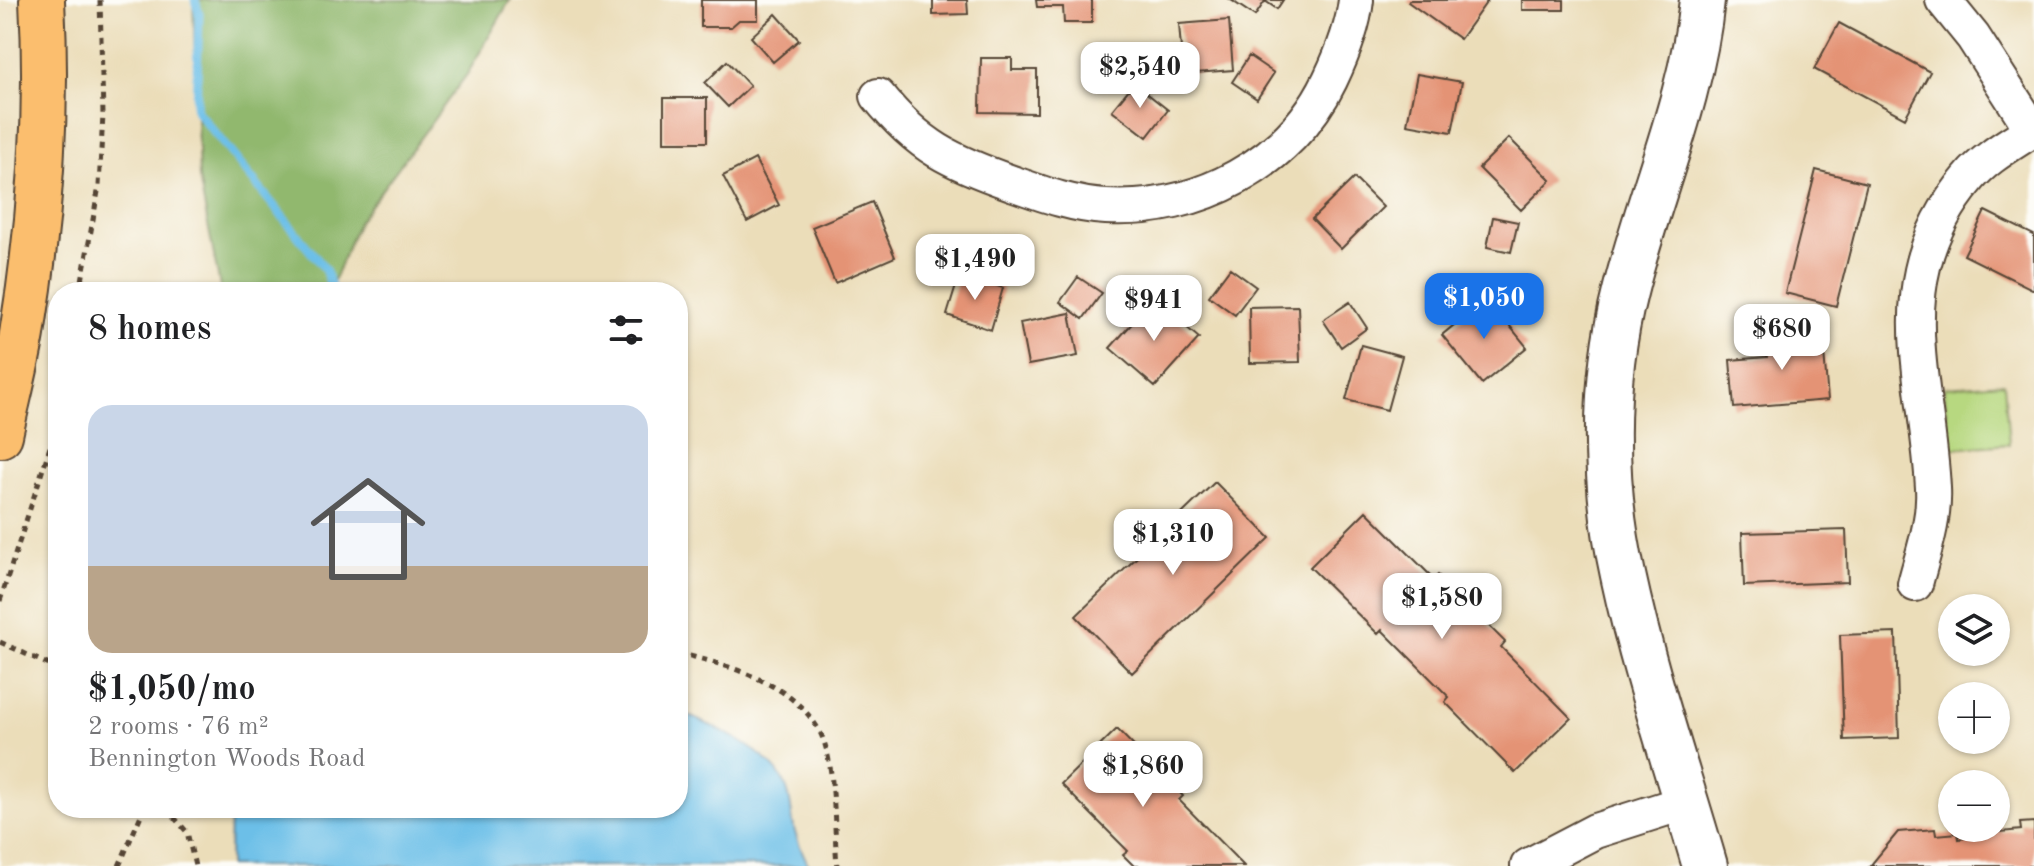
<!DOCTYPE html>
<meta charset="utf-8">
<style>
:root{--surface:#fff;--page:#f6f6f6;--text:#202124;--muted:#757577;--accent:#1a73e8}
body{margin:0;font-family:"Old Standard TT",serif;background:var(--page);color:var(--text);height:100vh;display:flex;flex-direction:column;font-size:30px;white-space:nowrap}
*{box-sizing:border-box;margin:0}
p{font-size:26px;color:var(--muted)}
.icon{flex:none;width:44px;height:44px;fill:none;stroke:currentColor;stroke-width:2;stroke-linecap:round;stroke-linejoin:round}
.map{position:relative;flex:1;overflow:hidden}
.sheet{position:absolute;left:48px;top:282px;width:640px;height:536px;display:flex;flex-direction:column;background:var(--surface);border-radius:32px;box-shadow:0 2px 6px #0004}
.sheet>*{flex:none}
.tools{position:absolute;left:1938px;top:594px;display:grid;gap:16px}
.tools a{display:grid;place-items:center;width:72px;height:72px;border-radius:50%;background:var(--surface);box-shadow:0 2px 6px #0004;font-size:40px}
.price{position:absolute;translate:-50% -68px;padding:0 18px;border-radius:16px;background:#fff;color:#222;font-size:26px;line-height:52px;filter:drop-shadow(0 2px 4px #0008)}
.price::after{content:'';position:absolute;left:50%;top:48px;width:24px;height:18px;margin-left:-12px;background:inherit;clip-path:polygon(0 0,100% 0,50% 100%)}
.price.active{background:var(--accent);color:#fff}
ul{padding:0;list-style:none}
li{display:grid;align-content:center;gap:16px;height:424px;padding:0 40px}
li span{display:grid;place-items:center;height:248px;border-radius:24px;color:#555}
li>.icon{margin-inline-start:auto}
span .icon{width:144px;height:144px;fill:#fffc;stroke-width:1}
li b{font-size:34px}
h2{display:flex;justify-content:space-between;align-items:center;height:96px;padding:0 40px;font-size:34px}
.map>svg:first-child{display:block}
</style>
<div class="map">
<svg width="2034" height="866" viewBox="0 0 2034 866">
<rect width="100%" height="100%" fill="#fdfcf7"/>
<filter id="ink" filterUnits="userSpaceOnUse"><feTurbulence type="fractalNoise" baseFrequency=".0125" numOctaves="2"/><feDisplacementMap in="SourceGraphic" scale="16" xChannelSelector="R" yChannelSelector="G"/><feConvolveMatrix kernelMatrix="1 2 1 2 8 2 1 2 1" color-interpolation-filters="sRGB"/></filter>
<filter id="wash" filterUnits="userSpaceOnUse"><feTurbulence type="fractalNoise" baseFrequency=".006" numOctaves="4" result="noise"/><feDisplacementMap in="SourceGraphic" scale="32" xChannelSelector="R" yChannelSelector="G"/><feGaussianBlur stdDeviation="1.8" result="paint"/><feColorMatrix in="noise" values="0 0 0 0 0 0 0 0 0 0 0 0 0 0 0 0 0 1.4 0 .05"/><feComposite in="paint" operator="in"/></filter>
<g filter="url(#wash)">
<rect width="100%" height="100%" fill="#ebddb9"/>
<path fill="#b7d880" stroke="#79814f" stroke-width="2" d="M2004 383 2009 444 1949 449 1944 387Z"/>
<path fill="#91b86e" stroke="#667146" stroke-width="2" d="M193 0H510L468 73 358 222 329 292H221L199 178Z"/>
<path fill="#6cbfe8" stroke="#547483" stroke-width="2" d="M678 711C712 726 774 751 787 789 792 803 791 817 795 832 798 844 804 855 809 866H229L230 808H678Z"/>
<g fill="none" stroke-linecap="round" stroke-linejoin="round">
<path stroke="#6cbfe8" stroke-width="9" d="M195 0 199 14 196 110 325 269 333 292"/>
</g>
<g id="blocks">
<path fill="#e49374" d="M701 0H758V20H739L731 27H701Z
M933 0H967L968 14 933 15Z
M1036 0H1092V23H1064L1063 7H1037Z
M1231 0H1283L1277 9 1265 1 1255 16Z
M1409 0H1488L1460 39 1408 2Z
M1522 0H1564V10H1522Z
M776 14 799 40 773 62 751 37Z
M1229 20 1233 70 1183 74 1179 24Z
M1839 23 1930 72 1905 118 1814 69Z
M1249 56 1274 73 1257 99 1232 82Z
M981 58H1012V70H1037V113L980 112Z
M727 61 750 86 728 107 705 83Z
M1417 74 1462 82 1452 132 1407 124Z
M1134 83 1168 110 1147 137 1112 110Z
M664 98H707V142H664Z
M1509 138 1551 180 1521 210 1479 168Z
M755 159 779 205 747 222 723 176Z
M1816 170 1867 183 1836 306 1785 293Z
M1354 178 1383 207 1341 249 1312 219Z
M872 202 895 257 835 283 812 227Z
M1985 211 2034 235V290L1964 255Z
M1493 217 1518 222 1511 252 1487 247Z
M955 239 968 266 947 277 933 249Z
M1230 268 1256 287 1235 315 1209 296Z
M960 273 1003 288 991 330 947 315Z
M1078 277 1102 293 1083 319 1060 302Z
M1487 298 1527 347 1482 384 1442 335Z
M1154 299 1199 338 1155 387 1110 348Z
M1350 302 1367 328 1341 347 1323 320Z
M1298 306 1300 362 1250 363 1249 307Z
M1070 313 1078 356 1028 365 1020 323Z
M1822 329 1828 400 1734 408 1730 360 1767 357 1765 333Z
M1361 345 1402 356 1387 410 1346 400Z
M1215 482 1270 538 1132 673 1076 616Z
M1366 511 1434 579 1438 575 1505 642 1501 647 1571 718 1515 773 1445 702 1449 697 1382 630 1378 634 1310 567Z
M1846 530 1848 582 1744 586 1742 533Z
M1896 633 1899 738 1844 740 1840 635Z
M1117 729 1183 796 1179 800 1244 866H1134L1123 855 1128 851 1061 784Z
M2034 822V866H1870L1898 832 1935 829 1936 835 1958 833 1959 839 1980 835 1978 828 2001 826V832L2021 830 2020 823Z"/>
</g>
</g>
<g filter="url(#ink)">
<use href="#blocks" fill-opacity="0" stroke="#554535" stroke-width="2"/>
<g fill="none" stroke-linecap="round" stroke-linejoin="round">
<g stroke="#554535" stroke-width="38">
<path id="minor" d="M1943 0 1973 37 2034 132
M878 96C919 147 952 162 1012 183 1043 194 1073 205 1106 207 1198 212 1290 164 1330 80 1342 55 1353 28 1356 0
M1915 584C1923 553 1935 520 1933 488 1927 374 1884 278 1969 178 1985 158 2011 144 2032 130
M1528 866 1595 831 1686 802"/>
</g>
<g stroke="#554535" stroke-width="48">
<path id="tertiary" d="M1702 0C1692 101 1649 194 1625 292 1602 382 1603 485 1623 575 1644 673 1677 769 1705 866"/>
</g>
<g stroke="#554535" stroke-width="48">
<path id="trunk" d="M0 435C7 402 16 368 22 334 40 225 48 110 42 0"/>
</g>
<path stroke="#554535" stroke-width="5" stroke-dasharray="6 6" stroke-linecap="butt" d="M80 292 99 186 103 115 100 0
M0 601 52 441 58 410
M0 642 58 669
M678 653C728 665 794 683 820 732 836 763 834 830 837 866
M166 808 187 832 195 866
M119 866 144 808"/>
<use href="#minor" stroke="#fff" stroke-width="34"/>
<use href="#tertiary" stroke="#fff" stroke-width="44"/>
<use href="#trunk" stroke="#fbbe6e" stroke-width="44"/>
</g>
</g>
</svg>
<div class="tools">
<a><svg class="icon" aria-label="layers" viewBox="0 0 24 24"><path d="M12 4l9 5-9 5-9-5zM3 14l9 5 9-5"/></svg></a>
<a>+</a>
<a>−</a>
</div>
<b class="price" style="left:1140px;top:110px">$2,540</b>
<b class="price" style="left:975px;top:302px">$1,490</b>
<b class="price active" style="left:1484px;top:341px">$1,050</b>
<b class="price" style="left:1154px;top:343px">$941</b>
<b class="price" style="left:1782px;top:372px">$680</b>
<b class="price" style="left:1173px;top:577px">$1,310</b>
<b class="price" style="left:1442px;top:641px">$1,580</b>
<b class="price" style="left:1143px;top:809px">$1,860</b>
<section class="sheet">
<h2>8 homes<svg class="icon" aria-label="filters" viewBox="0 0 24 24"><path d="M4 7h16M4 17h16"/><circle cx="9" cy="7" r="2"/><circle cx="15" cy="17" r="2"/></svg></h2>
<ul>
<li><span style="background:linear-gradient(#c9d6e8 65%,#b9a48a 0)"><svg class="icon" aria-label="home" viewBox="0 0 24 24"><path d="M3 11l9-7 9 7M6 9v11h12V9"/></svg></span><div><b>$1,050/mo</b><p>2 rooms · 76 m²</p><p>Bennington Woods Road</p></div></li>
</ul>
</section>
</div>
